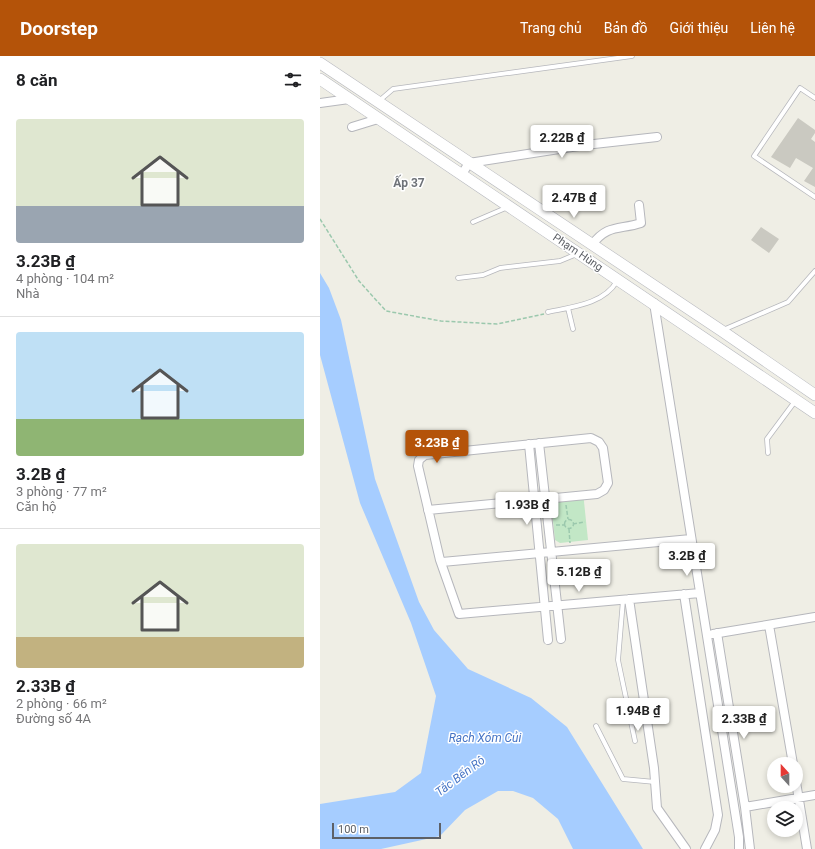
<!DOCTYPE html>
<html lang="vi">
<meta charset="utf-8">
<style>
:root{--surface:#fff;--page:#f6f6f6;--text:#202124;--muted:#757577;--line:#e0e0e0;--accent:#b45309}
body{margin:0;font-family:Roboto,sans-serif;background:var(--page);color:var(--text);height:100vh;display:flex;flex-direction:column;font-size:15px;white-space:nowrap}
*{box-sizing:border-box;margin:0}
p{font-size:13px;color:var(--muted)}
.icon{flex:none;width:22px;height:22px;fill:none;stroke:currentColor;stroke-width:2;stroke-linecap:round;stroke-linejoin:round}
.map{position:relative;flex:1;overflow:hidden}
.drawer{display:flex;flex-direction:column;background:var(--surface);width:320px}
.drawer>*{flex:none}
.needle{width:26px;rotate:339deg}
.buttons{position:absolute;left:447px;top:701px;display:grid;gap:8px}
.buttons a{display:grid;place-items:center;width:36px;height:36px;border-radius:50%;background:var(--surface);box-shadow:0 2px 6px #0003;font-size:20px}
.scale{position:absolute;left:12px;bottom:10px;width:109px;box-sizing:border-box;padding-left:4px;border:2px solid #5d6066;border-top:0;font-size:11px;line-height:14px;white-space:nowrap;color:#5d6066;-webkit-text-stroke:3px #fff;paint-order:stroke}
.price{position:absolute;translate:-50% -34px;padding:0 9px;border-radius:4px;background:#fff;color:#222;font-size:13px;line-height:26px;filter:drop-shadow(0 1px 2px #0008)}
.price::after{content:'';position:absolute;left:50%;top:24px;width:12px;height:9px;margin-left:-6px;background:inherit;clip-path:polygon(0 0,100% 0,50% 100%)}
.price.current{background:var(--accent);color:#fff}
ul{padding:0;list-style:none}
li{display:grid;align-content:center;gap:8px;height:212px;padding:0 16px}
li+li{border-top:1px solid var(--line)}
li span{display:grid;place-items:center;height:124px;border-radius:4px;color:#555}
li>.icon{margin-inline-start:auto}
span .icon{width:72px;height:72px;fill:#fffc;stroke-width:1}
li b{font-size:17px}
h2{display:flex;justify-content:space-between;align-items:center;height:48px;padding:0 16px;font-size:17px}
header{display:flex;align-items:center;gap:24px;box-sizing:border-box;height:56px;padding:0 20px;background:var(--accent);color:#fff}
header strong{font-size:19px}
nav{display:flex;gap:22px;margin-inline-start:auto;font-size:14px}
main{display:flex;flex:1;min-height:0}
.map>svg:first-child{display:block}
</style>
<header>
<strong>Doorstep</strong>
<nav><a>Trang chủ</a><a>Bản đồ</a><a>Giới thiệu</a><a>Liên hệ</a></nav>
</header>
<main>
<section class="drawer">
<h2>8 căn<svg class="icon" aria-label="filters" viewBox="0 0 24 24"><path d="M4 7h16M4 17h16"/><circle cx="9" cy="7" r="2"/><circle cx="15" cy="17" r="2"/></svg></h2>
<ul>
<li><span style="background:linear-gradient(#dfe7d0 70%,#9aa5b1 0)"><svg class="icon" aria-label="home" viewBox="0 0 24 24"><path d="M3 11l9-7 9 7M6 9v11h12V9"/></svg></span><div><b>3.23B ₫</b><p>4 phòng · 104 m²</p><p>Nhà</p></div></li>
<li><span style="background:linear-gradient(#bfe0f5 70%,#8fb573 0)"><svg class="icon" aria-label="home" viewBox="0 0 24 24"><path d="M3 11l9-7 9 7M6 9v11h12V9"/></svg></span><div><b>3.2B ₫</b><p>3 phòng · 77 m²</p><p>Căn hộ</p></div></li>
<li><span style="background:linear-gradient(#dfe7d0 75%,#c2b280 0)"><svg class="icon" aria-label="home" viewBox="0 0 24 24"><path d="M3 11l9-7 9 7M6 9v11h12V9"/></svg></span><div><b>2.33B ₫</b><p>2 phòng · 66 m²</p><p>Đường số 4A</p></div></li>
</ul>
</section>
<div class="map">
<svg width="495" height="793" viewBox="0 0 495 793">
<rect width="100%" height="100%" fill="#efeee5"/>
<path fill="#c2e7c6" d="M263 436 268 484 240 487 235 484 231 445Z"/>
<path fill="#a6cdff" d="M0 217 9 232 21 264 55 423 99 546 114 574 148 613 211 642 247 671 323 793H253L238 763 213 742 193 735H178L145 754 120 780 61 793H0V748L75 736 101 717 116 640 91 567 40 447 0 299Z"/>
<path fill="#cac9c1" d="M478 62 495 74V77L491 83 495 86V131L484 125 493 112 476 102 470 112 451 101Z
M441 171 459 183 449 197 431 184Z"/>
<g fill="none" stroke-linecap="round" stroke-linejoin="round">
<g stroke="#b6b7bc" stroke-width="5.5">
<path id="lane" d="M495 42 480 32 434 100 495 141
M59 45 73 33 312 0
M153 166 188 151
M138 222 163 219 180 212 240 205 257 198
M248 252 253 273
M228 256C252 251 284 248 297 225
M403 274 468 246 495 215
M448 397 447 383 476 344
M303 544 298 604 315 685
M276 670 303 723 335 726"/>
</g>
<g stroke="#b6b7bc" stroke-width="10">
<path id="street" d="M0 47 29 43
M32 71 58 63
M142 118 149 107 265 89 337 81
M272 189C287 168 300 174 321 167L319 149
M334 247 419 781V793
M219 387 241 583
M209 388 228 584
M108 454 277 438 284 434 288 427 283 392 279 386 271 382 105 399 99 404 98 410 120 504 139 558 380 537
M122 506 371 483
M364 538 398 759 395 774 385 793
M309 543 334 712 337 752 366 793
M449 569 473 708
M397 577 425 751 430 793
M393 578 495 561
M476 726 487 793
M425 751 495 739"/>
</g>
<g stroke="#b7b9bf" stroke-width="12">
<path id="secondary" d="M0 7 402 275 495 339
M0 23 495 357"/>
</g>
<path stroke="#9bc8ad" stroke-width="1.5" stroke-dasharray="4 2" stroke-linecap="butt" d="M0 163 39 225 66 255 121 265 177 268 224 258
M246 449 248 463
M244.5 468a4.5 4.5 0 1 1 9 0a4.5 4.5 0 1 1-9 0Z
M253 468 265 466
M236 469H244
M249 473 250 487"/>
<use href="#lane" stroke="#fff" stroke-width="4"/>
<use href="#street" stroke="#fff" stroke-width="8"/>
<use href="#secondary" stroke="#fff" stroke-width="11"/>
</g>
<g text-anchor="middle" stroke-width="3" stroke-linejoin="round" paint-order="stroke">
<g font-size="11" fill="#5d6066" stroke="#fff">
<text transform="translate(258 196) rotate(34)" y="4">Phạm Hùng</text>
</g>
<g font-size="12" font-weight="bold" fill="#6e7278" stroke="#fff">
<text x="89" y="131">Ấp 37</text>
</g>
<g font-size="12" font-style="italic" fill="#4674c5" stroke="#fff">
<text x="165" y="686">Rạch Xóm Củi</text>
<text transform="translate(140 720) rotate(-37)" y="4">Tắc Bến Rô</text>
</g>
</g>
</svg>
<div class="buttons">
<a><svg class="needle" viewBox="-14 -14 28 28"><path d="M0-13l5 13h-10z" fill="#e53935"/><path d="M0 13l5-13h-10z" fill="#757577"/></svg></a>
<a><svg class="icon" aria-label="layers" viewBox="0 0 24 24"><path d="M12 4l9 5-9 5-9-5zM3 14l9 5 9-5"/></svg></a>
</div>
<div class="scale">100 m</div>
<b class="price" style="left:242px;top:103px">2.22B ₫</b>
<b class="price" style="left:254px;top:163px">2.47B ₫</b>
<b class="price current" style="left:117px;top:408px">3.23B ₫</b>
<b class="price" style="left:207px;top:470px">1.93B ₫</b>
<b class="price" style="left:367px;top:521px">3.2B ₫</b>
<b class="price" style="left:259px;top:537px">5.12B ₫</b>
<b class="price" style="left:318px;top:676px">1.94B ₫</b>
<b class="price" style="left:424px;top:684px">2.33B ₫</b>
</div>
</main>
